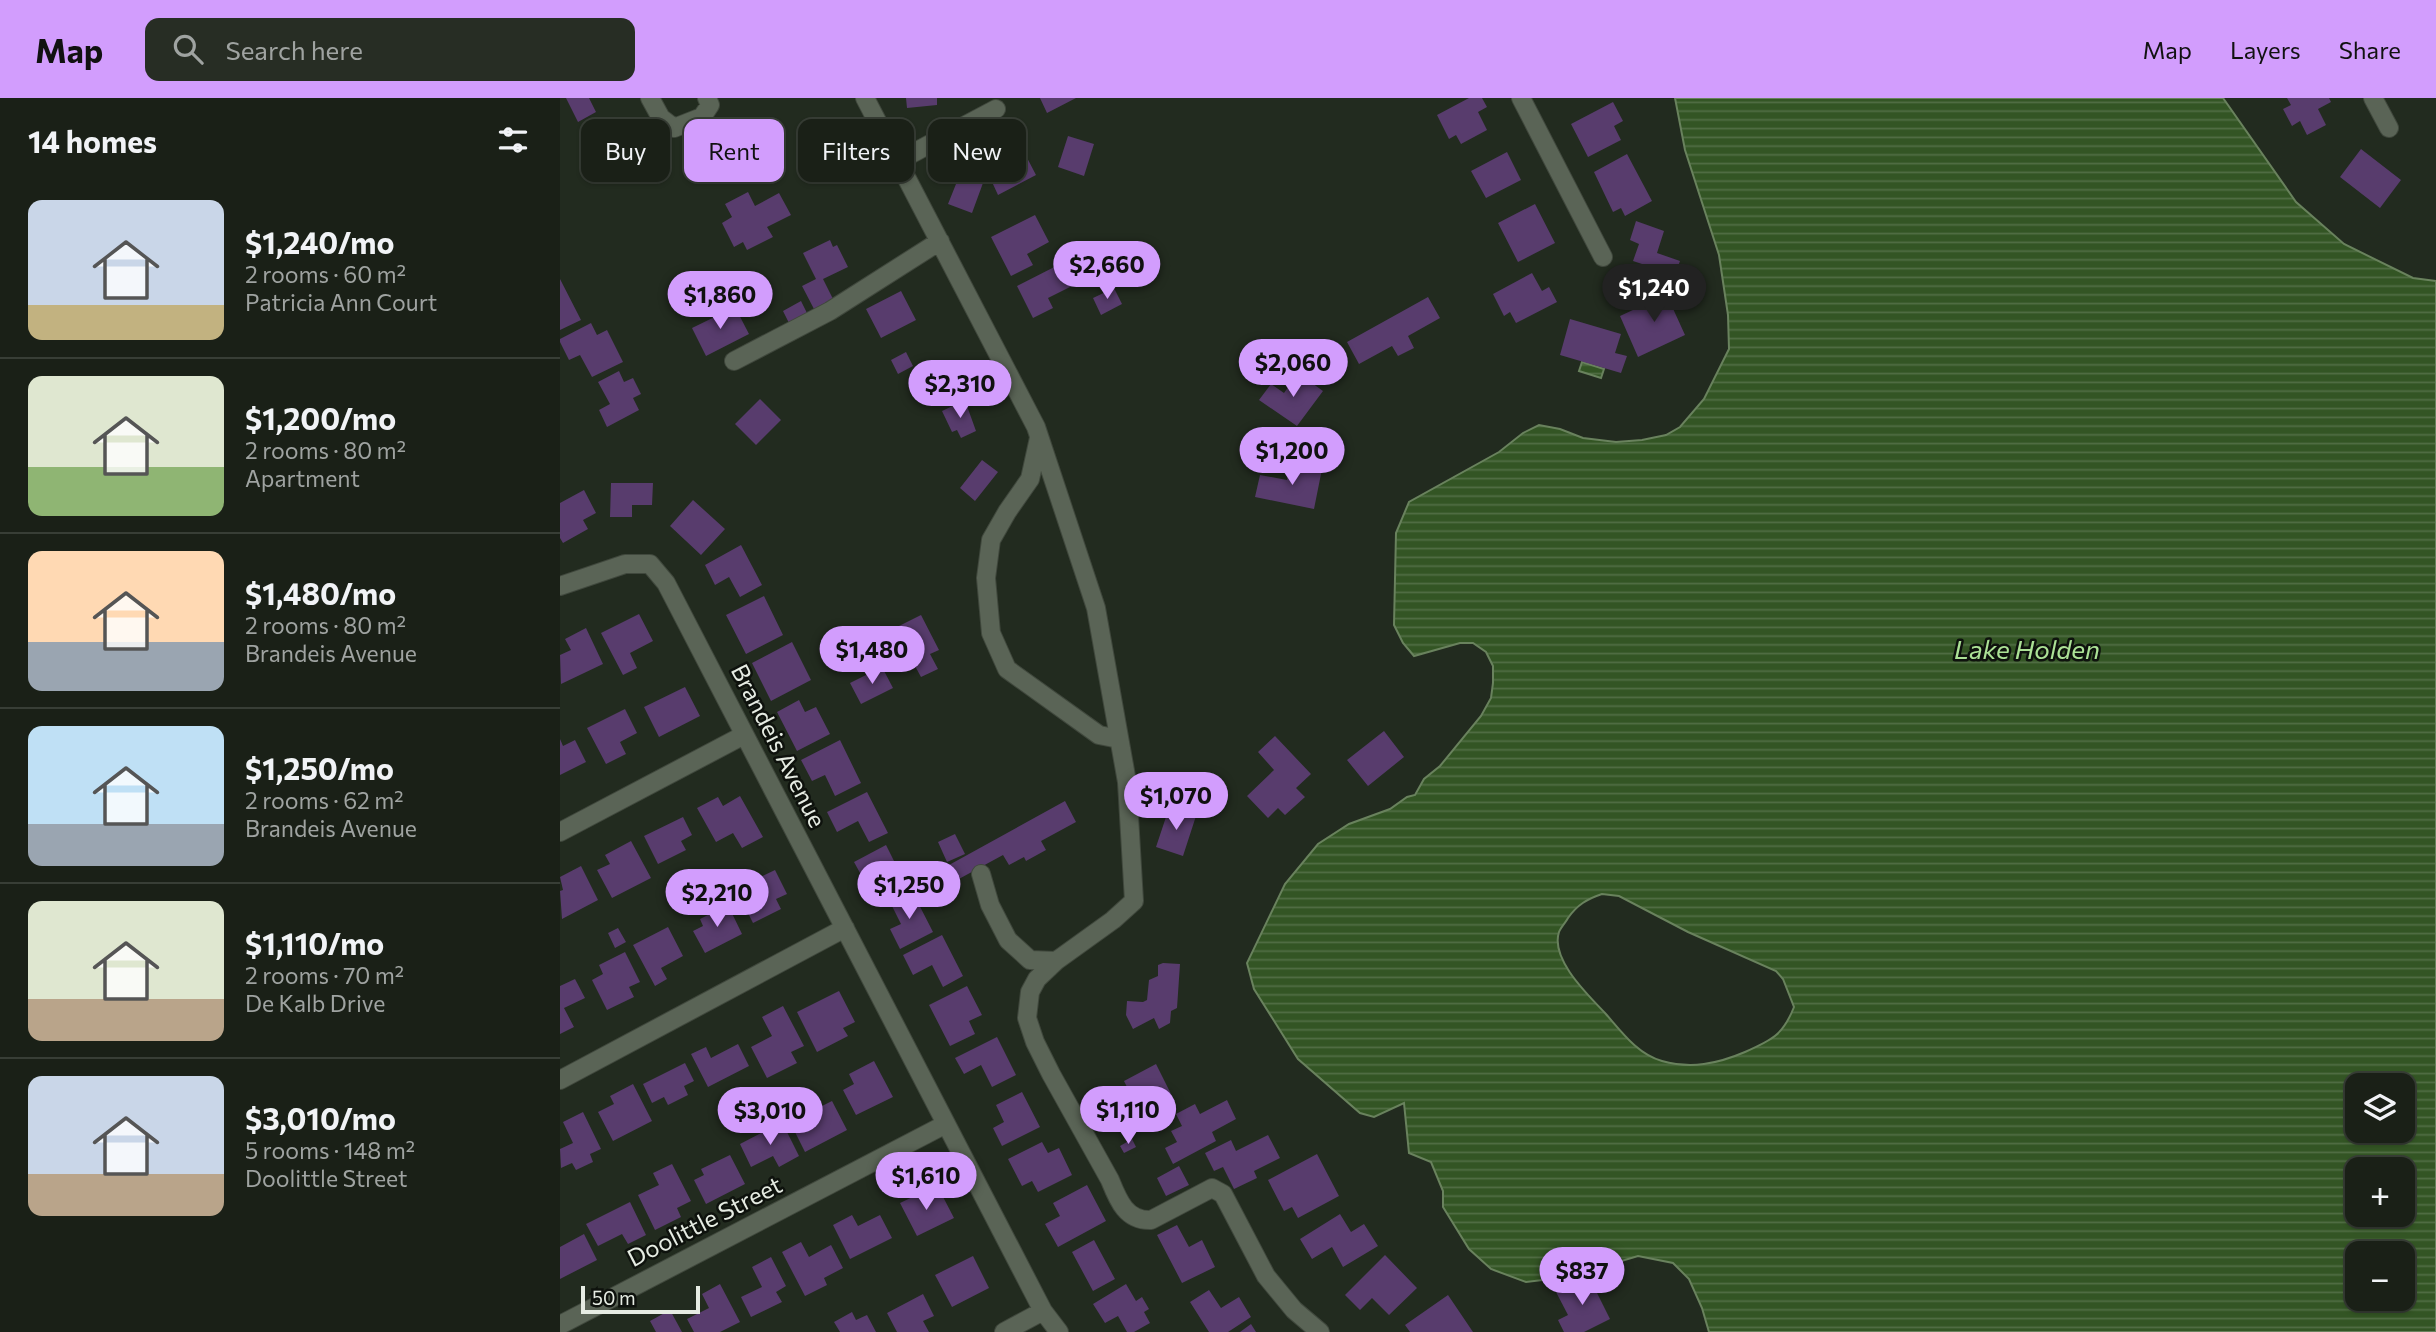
<!DOCTYPE html>
<meta charset="utf-8">
<style>
:root{--surface:#1a2017;--page:#272d24;--text:#f1f3f6;--muted:#9fa3a1;--line:#383e36;--accent:#d29dfd}
body{margin:0;font-family:Commissioner,sans-serif;background:var(--page);color:var(--text);height:100vh;display:flex;flex-direction:column;font-size:26px;white-space:nowrap}
*{box-sizing:border-box;margin:0}
p{font-size:23px;color:var(--muted)}
.icon{flex:none;width:38px;height:38px;fill:none;stroke:currentColor;stroke-width:2;stroke-linecap:round;stroke-linejoin:round}
.map{position:relative;flex:1;overflow:hidden}
.side{display:flex;flex-direction:column;background:var(--surface);width:560px}
.side>*{flex:none}
.guide{position:absolute;left:21px;top:21px;width:665px;height:63px;display:flex;gap:14px}
.buttons{position:absolute;left:1785px;top:975px;display:grid;gap:14px}
.buttons a{display:grid;place-items:center;width:70px;height:70px;border-radius:14px;background:var(--surface);box-shadow:0 2px 5px #0004,0 0 0 2px var(--line);font-size:35px}
.scale{position:absolute;left:21px;bottom:18px;width:119px;box-sizing:border-box;padding-left:7px;border:4px solid #e6ece3;border-top:0;font-size:19px;line-height:24px;white-space:nowrap;color:#e6ece3;-webkit-text-stroke:5px #0e120d;paint-order:stroke}
.price{position:absolute;translate:-50% -60px;padding:0 16px;border-radius:24px;background:var(--accent);color:#111;font-size:23px;line-height:46px;filter:drop-shadow(0 2px 4px #0008)}
.price::after{content:'';position:absolute;left:50%;top:42px;width:21px;height:16px;margin-left:-10px;background:inherit;clip-path:polygon(0 0,100% 0,50% 100%)}
.price.current{background:#222;color:#fff}
ul{padding:0;list-style:none}
li{display:flex;align-items:center;gap:21px;height:175px;padding:0 28px}
li+li{border-top:2px solid var(--line)}
li span{display:grid;place-items:center;flex:none;width:196px;height:140px;border-radius:14px;color:#555}
li>.icon{margin-inline-start:auto}
span .icon{width:84px;height:84px;fill:#fffc;stroke-width:1}
li b{font-size:30px}
h2{display:flex;justify-content:space-between;align-items:center;height:84px;padding:0 28px;font-size:30px}
.pill{padding:0 24px;border-radius:14px;background:var(--surface);box-shadow:0 2px 5px #0004,0 0 0 2px var(--line);font-size:24px;line-height:63px}
.pill.current{background:var(--accent);color:#111}
header{display:flex;align-items:center;gap:42px;box-sizing:border-box;height:98px;padding:0 35px;background:var(--accent);color:#111}
header strong{font-size:33px}
nav{display:flex;gap:38px;margin-inline-start:auto;font-size:24px}
.search{width:490px;height:63px;background:var(--page);display:flex;align-items:center;gap:18px;box-sizing:border-box;padding:0 24px;border-radius:14px;color:var(--muted);font-size:26px}
main{display:flex;flex:1;min-height:0}
.map>svg:first-child{display:block}
</style>
<header>
<strong>Map</strong>
<div class="search"><svg class="icon" aria-label="search" viewBox="0 0 24 24"><circle cx="10" cy="10" r="6"/><path d="M15 15l6 6"/></svg>Search here</div>
<nav><a>Map</a><a>Layers</a><a>Share</a></nav>
</header>
<main>
<section class="side">
<h2>14 homes<svg class="icon" aria-label="filters" viewBox="0 0 24 24"><path d="M4 7h16M4 17h16"/><circle cx="9" cy="7" r="2"/><circle cx="15" cy="17" r="2"/></svg></h2>
<ul>
<li><span style="background:linear-gradient(#c9d6e8 75%,#c2b280 0)"><svg class="icon" aria-label="home" viewBox="0 0 24 24"><path d="M3 11l9-7 9 7M6 9v11h12V9"/></svg></span><div><b>$1,240/mo</b><p>2 rooms · 60 m²</p><p>Patricia Ann Court</p></div></li>
<li><span style="background:linear-gradient(#dfe7d0 65%,#8fb573 0)"><svg class="icon" aria-label="home" viewBox="0 0 24 24"><path d="M3 11l9-7 9 7M6 9v11h12V9"/></svg></span><div><b>$1,200/mo</b><p>2 rooms · 80 m²</p><p>Apartment</p></div></li>
<li><span style="background:linear-gradient(#ffd9b3 65%,#9aa5b1 0)"><svg class="icon" aria-label="home" viewBox="0 0 24 24"><path d="M3 11l9-7 9 7M6 9v11h12V9"/></svg></span><div><b>$1,480/mo</b><p>2 rooms · 80 m²</p><p>Brandeis Avenue</p></div></li>
<li><span style="background:linear-gradient(#bfe0f5 70%,#9aa5b1 0)"><svg class="icon" aria-label="home" viewBox="0 0 24 24"><path d="M3 11l9-7 9 7M6 9v11h12V9"/></svg></span><div><b>$1,250/mo</b><p>2 rooms · 62 m²</p><p>Brandeis Avenue</p></div></li>
<li><span style="background:linear-gradient(#dfe7d0 70%,#b9a48a 0)"><svg class="icon" aria-label="home" viewBox="0 0 24 24"><path d="M3 11l9-7 9 7M6 9v11h12V9"/></svg></span><div><b>$1,110/mo</b><p>2 rooms · 70 m²</p><p>De Kalb Drive</p></div></li>
<li><span style="background:linear-gradient(#c9d6e8 70%,#b9a48a 0)"><svg class="icon" aria-label="home" viewBox="0 0 24 24"><path d="M3 11l9-7 9 7M6 9v11h12V9"/></svg></span><div><b>$3,010/mo</b><p>5 rooms · 148 m²</p><p>Doolittle Street</p></div></li>
</ul>
</section>
<div class="map">
<svg width="1876" height="1234" viewBox="0 0 1876 1234">
<defs>
<pattern id="water-rules" width="6" height="5" patternUnits="userSpaceOnUse" patternTransform="scale(1.75)"><rect width="6" height="5" fill="#335524"/><path d="M0 2.5h6" fill="none" stroke="#516e44"/></pattern>
</defs>
<rect width="100%" height="100%" fill="#222b1f"/>
<path fill="url(#water-rules)" stroke="#69825d" stroke-width="2" fill-rule="evenodd" d="M1115 0H1663L1736 104 1784 146 1853 180 1876 183V1234H1149L1142 1210 1129 1181 1113 1165 1078 1158 1008 1179 966 1184 931 1171 909 1151 883 1109V1093L871 1064 849 1055 844 1005 814 1019 800 1015 738 961 694 891 687 865 725 786 758 746 789 726 830 711 847 699 855 697 864 681 880 668 921 618 931 600 933 585V568L926 554 913 545H900L854 558 843 545 834 527 836 435 849 404 939 354 963 335 979 327 1000 331 1023 340 1056 344 1082 342 1106 337 1120 329 1144 301 1169 251 1168 217 1159 157 1125 52ZM1042 796 1059 798 1128 834 1216 873 1223 881 1234 909C1223 937 1212 942 1185 954 1157 966 1131 971 1102 963 1077 956 1061 933 1045 915 1028 897 990 861 999 834 1001 829 1006 824 1008 820 1017 807 1027 801 1042 796ZM1797 987H1843V1032H1797ZM1797 1071H1843V1116H1797ZM1797 1155H1843V1200H1797Z
M1022 264 1044 271 1041 280 1019 273Z"/>
<path fill="#583c6d" d="M6 0H29L36 14 18 24Z
M346 0H377V7L347 10Z
M480 0H516L487 15Z
M909 0H922L927 9 918 14 927 32 901 46 896 37 889 41 877 17Z
M1727 0H1769L1771 4 1758 11 1766 27 1747 37 1740 23 1732 28 1723 11 1731 7Z
M1053 4 1063 23 1054 28 1061 42 1028 59 1011 26Z
M40 36 54 61 37 70 23 45Z
M508 38 534 46 524 78 498 69Z
M1801 51 1841 82 1820 110 1780 79Z
M464 54 476 77 438 97 427 73Z
M947 54 961 82 926 100 911 73Z
M1067 56 1092 103 1065 118 1061 110 1053 114 1034 74Z
M400 76 423 85 412 115 388 106Z
M188 94 195 108 219 95 231 117 207 129 213 139 187 152 183 144 174 149 162 125 172 119 165 106Z
M975 106 995 145 958 164 938 125Z
M475 117 489 144 467 156 473 167 451 178 431 139Z
M1076 123 1104 133 1097 155 1120 163 1115 177 1073 163 1079 146 1070 142Z
M270 142 273 149 277 147 288 169 263 181 273 201 254 211 242 188 256 181 243 155Z
M510 161 522 183 488 200 493 210 473 220 457 188Z
M972 175 982 193 989 189 997 204 956 225 950 214 944 218 933 196Z
M0 181 21 222 0 232Z
M554 190 562 206 541 217 533 200Z
M1120 190 1124 197 1110 204 1125 237 1078 259 1060 218Z
M341 193 356 222 321 240 306 211Z
M868 199 880 220 848 238 854 250 838 258 832 248 799 266 787 244Z
M241 203 248 217 230 227 223 213Z
M175 209 189 236 146 258 132 230Z
M1010 221 1061 236 1055 255 1067 258 1061 275 1000 257Z
M31 225 37 237 47 232 63 264 32 279 20 257 9 262 0 244V241Z
M346 254 353 268 338 276 331 262Z
M59 273 64 284 73 280 81 296 73 300 79 312 47 329 39 312 50 306 38 284Z
M738 275 763 293 737 328 699 302 711 286 724 295Z
M200 301 221 322 196 347 175 326Z
M401 304 404 309 407 308 416 333 401 340 397 332 392 334 382 313Z
M422 362 438 374 415 403 400 390Z
M730 365 762 371 754 411 695 399 700 377 727 382Z
M51 385H93L92 407H72V419H50Z
M24 392 36 415 23 422 28 431 3 445 0 440V405Z
M133 402 165 431 141 457 110 428Z
M181 447 202 487 180 499 169 479 155 487 145 467Z
M204 498 223 537 186 556 166 517Z
M79 516 93 543 70 555 77 570 63 577 41 535Z
M361 517 379 552 370 556 378 571 361 579 349 557 335 564 328 552 337 548 329 533Z
M26 530 43 566 1 586 0 557 11 552 5 541Z
M232 544 251 582 211 603 192 565Z
M322 569 333 590 301 606 290 585Z
M125 589 140 618 99 639 84 609Z
M239 602 245 614 256 609 270 636 237 653 217 614Z
M65 611 77 635 60 644 66 656 46 666 27 630Z
M824 633 844 659 808 688 787 662Z
M715 638 751 676 736 690 745 699 725 717 718 710 708 720 687 698 714 672 698 654Z
M0 641 3 648 15 642 26 664 0 677Z
M280 642 301 685 275 698 265 677 252 683 241 662Z
M307 694 328 735 309 744 298 723 277 734 267 714Z
M180 698 203 739 182 750 173 735 156 744 137 710 158 699 163 708Z
M505 703 516 724 481 743 486 752 466 763 464 759 449 767 443 757 397 782 389 767Z
M609 710 636 718 623 758 596 749Z
M123 719 132 737 121 743 126 752 98 766 84 738Z
M395 736 405 756 387 764 378 744Z
M71 743 91 780 52 800 37 772 50 766 45 757Z
M326 747 345 785 325 795 316 779 305 784 294 764Z
M21 768 38 802 2 821 0 793 3 792 0 779Z
M215 772 227 796 216 801 221 811 193 825 176 791Z
M352 793 373 834 340 851 330 831 341 826 330 804Z
M168 807 182 836 145 855 133 833 143 828 140 821Z
M108 829 123 858 101 870 107 881 95 888 73 847Z
M58 830 66 844 55 850 48 835Z
M382 837 403 878 383 889 372 867 353 877 343 857Z
M65 854 80 884 69 889 74 899 47 912 32 882 43 876 39 867Z
M603 865 620 866 617 910 611 913 610 925 599 931 594 920 573 931 566 917 567 903 583 904 587 902 589 882 598 878V867Z
M15 881 25 900 4 910 14 929 0 936V888Z
M407 888 422 917 409 923 415 936 390 948 369 907Z
M279 893 295 924 283 930 288 938 257 954 237 914Z
M223 908 244 948 231 954 237 965 207 980 191 949 212 938 202 919Z
M437 939 456 977 432 989 421 967 404 976 395 960Z
M178 946 189 968 148 989 131 956 146 949 151 960Z
M314 963 333 999 296 1017 283 992 294 986 289 976Z
M125 965 134 983 124 988 128 997 108 1007 104 999 92 1005 83 986Z
M596 966 612 998 588 1010 583 1001 575 1005 564 983Z
M73 986 92 1023 53 1043 38 1014 54 1006 50 998Z
M462 994 480 1029 442 1048 433 1030 444 1024 436 1007Z
M667 1002 676 1021 652 1034 656 1043 613 1066 605 1050 617 1044 611 1033 622 1028 616 1016 635 1006 640 1016Z
M272 1003 287 1032 245 1054 230 1024Z
M23 1014 41 1051 30 1056 33 1064 16 1072 12 1065 1 1070 0 1051 13 1045 3 1024Z
M222 1024 239 1058 219 1069 213 1058 191 1069 180 1046Z
M708 1037 720 1060 694 1073 697 1080 674 1091 663 1069 654 1073 645 1055 671 1042 676 1053Z
M572 1041 576 1049 564 1055 560 1048Z
M482 1044 488 1055 499 1050 512 1077 478 1094 472 1083 462 1088 448 1061Z
M757 1056 779 1098 738 1120 732 1109 724 1113 708 1082Z
M170 1057 185 1086 146 1106 134 1082 144 1077 141 1071Z
M112 1066 131 1103 117 1110 121 1119 95 1132 78 1097 99 1087 93 1075Z
M619 1068 629 1087 606 1098 597 1080Z
M527 1087 546 1123 498 1149 485 1126 500 1118 493 1105Z
M365 1093 369 1101 381 1095 394 1120 357 1138 340 1105Z
M70 1104 86 1137 68 1146 62 1136 38 1148 26 1126Z
M780 1116 791 1134 804 1126 818 1148 783 1169 772 1149 752 1161 740 1141Z
M292 1117 298 1128 320 1117 332 1140 290 1161 273 1127Z
M617 1127 629 1149 642 1142 655 1169 622 1185 597 1137Z
M24 1136 37 1162 0 1181V1149Z
M534 1142 555 1181 533 1193 512 1154Z
M241 1144 249 1159 271 1147 283 1170 264 1180 267 1187 245 1198 222 1154Z
M825 1157 857 1190 829 1217 812 1200 800 1212 785 1197Z
M413 1158 429 1190 392 1209 375 1177Z
M211 1159 226 1188 216 1194 222 1204 191 1219 181 1199 202 1189 192 1169Z
M1028 1177 1050 1221 1024 1234H1004L998 1222 1008 1217 996 1194Z
M160 1186 180 1224 160 1234H134L127 1221 149 1210 142 1196Z
M566 1186 576 1203 582 1199 589 1211 584 1214 590 1225 574 1234H567L558 1218 545 1225 533 1206Z
M649 1192 661 1210 679 1199 691 1219 668 1234H649L630 1204Z
M363 1196 374 1218 363 1223 369 1234H337L327 1215Z
M888 1197 913 1234H850L845 1227Z
M110 1212 122 1234H96L90 1223Z
M292 1214 296 1222 307 1217 316 1234H280L274 1224Z
M691 1226 696 1234H680Z"/>
<g fill="none" stroke-linecap="round" stroke-linejoin="round">
<g stroke="#40483d" stroke-width="20">
<path id="minor" d="M90 0 101 20 114 30 142 19 150 7 147 0
M305 0 476 329 536 510 567 684 574 803 553 822 496 863 470 862 448 842 430 807 421 776
M961 0 1043 159
M1813 0 1829 30
M338 63 436 11
M174 263 270 213 380 143
M479 340 470 381 447 414 431 442 426 480 431 535 447 571 539 637 559 641
M0 488 65 466H90L106 485 483 1213 499 1234
M0 734 184 637
M496 863 477 881 470 894 467 920 475 944 491 976 550 1082C558 1102 566 1123 591 1122L652 1090 663 1096 706 1178 734 1212 760 1234
M0 982 285 830
M0 1227 386 1026
M444 1234 483 1213"/>
</g>
<use href="#minor" stroke="#5a6456" stroke-width="18"/>
</g>
<g text-anchor="middle" stroke-width="5" stroke-linejoin="round" paint-order="stroke">
<g font-size="24" fill="#e6ece3" stroke="#0e120d">
<text transform="translate(218 648) rotate(63)" y="8">Brandeis Avenue</text>
<text transform="translate(145 1124) rotate(-27)" y="8">Doolittle Street</text>
</g>
<g font-size="26" font-style="italic" fill="#ace296" stroke="#0e120d">
<text x="1467" y="561">Lake Holden</text>
</g>
</g>
</svg>
<div class="buttons">
<a><svg class="icon" aria-label="layers" viewBox="0 0 24 24"><path d="M12 4l9 5-9 5-9-5zM3 14l9 5 9-5"/></svg></a>
<a>+</a>
<a>−</a>
</div>
<div class="scale">50 m</div>
<b class="price" style="left:547px;top:203px">$2,660</b>
<b class="price current" style="left:1094px;top:226px">$1,240</b>
<b class="price" style="left:160px;top:233px">$1,860</b>
<b class="price" style="left:733px;top:301px">$2,060</b>
<b class="price" style="left:400px;top:322px">$2,310</b>
<b class="price" style="left:732px;top:389px">$1,200</b>
<b class="price" style="left:312px;top:588px">$1,480</b>
<b class="price" style="left:616px;top:734px">$1,070</b>
<b class="price" style="left:349px;top:823px">$1,250</b>
<b class="price" style="left:157px;top:831px">$2,210</b>
<b class="price" style="left:568px;top:1048px">$1,110</b>
<b class="price" style="left:210px;top:1049px">$3,010</b>
<b class="price" style="left:366px;top:1114px">$1,610</b>
<b class="price" style="left:1022px;top:1209px">$837</b>
<div class="guide">
<a class="pill">Buy</a>
<a class="pill current">Rent</a>
<a class="pill">Filters</a>
<a class="pill">New</a>
</div>
</div>
</main>
